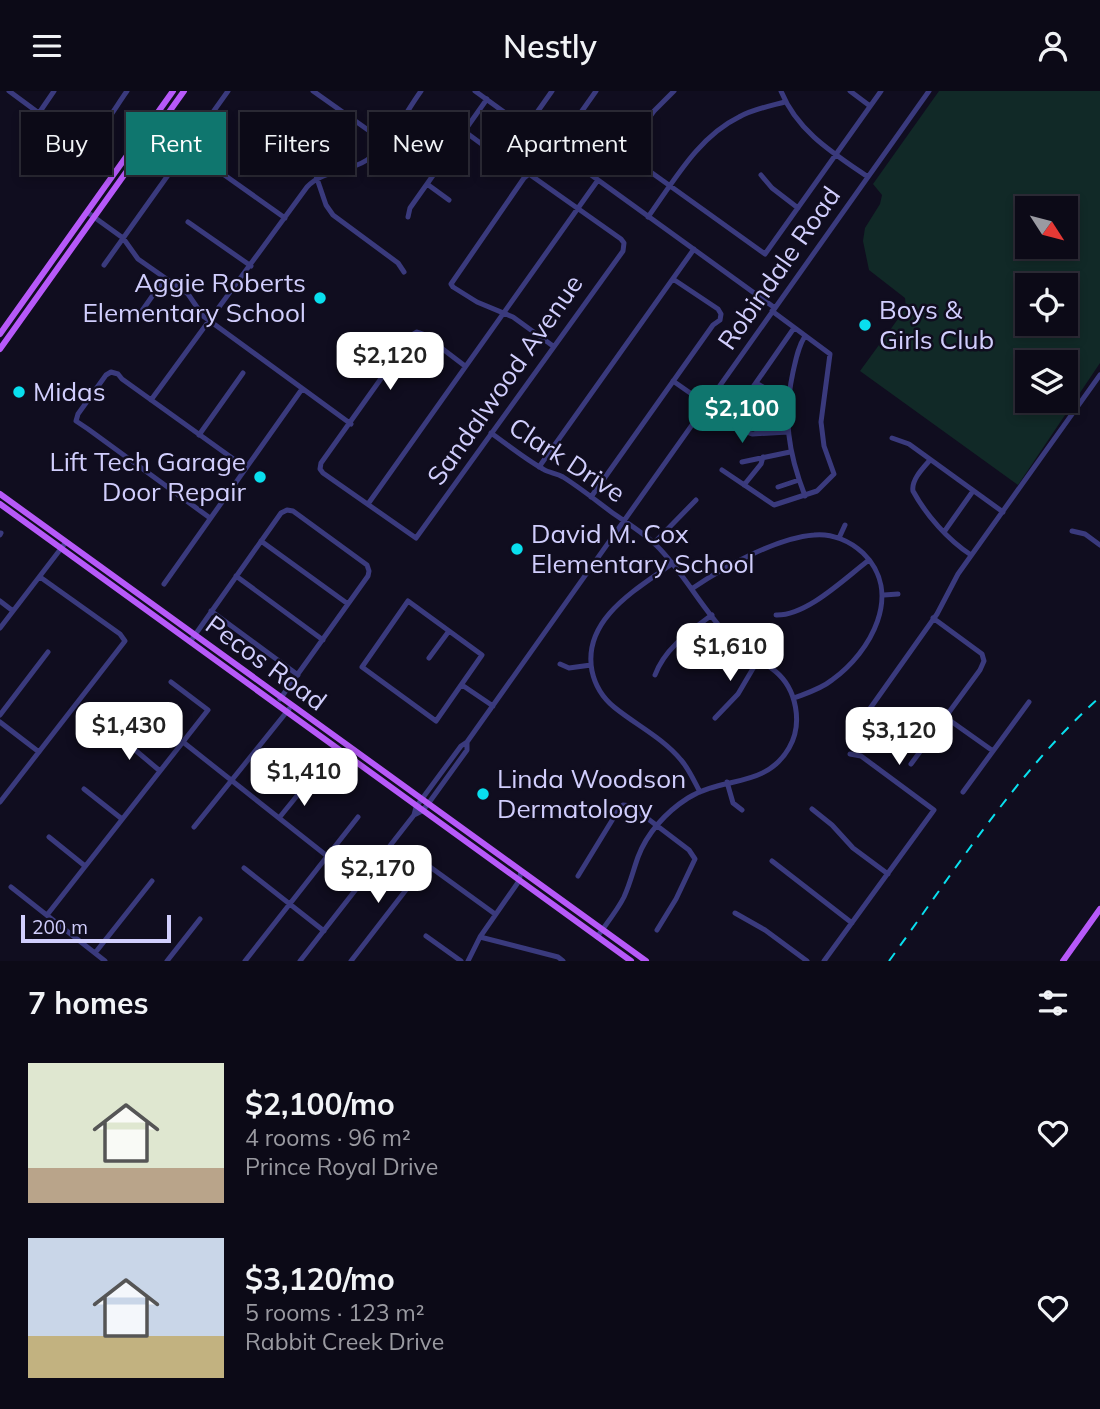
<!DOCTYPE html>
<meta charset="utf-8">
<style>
:root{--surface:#0c0a17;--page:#1a1824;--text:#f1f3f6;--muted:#9a9aa1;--line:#2c2b36;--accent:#0f766e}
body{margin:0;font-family:Mulish,sans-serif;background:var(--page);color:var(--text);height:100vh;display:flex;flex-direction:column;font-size:26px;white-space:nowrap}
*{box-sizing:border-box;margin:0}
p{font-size:23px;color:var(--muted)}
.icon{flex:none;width:38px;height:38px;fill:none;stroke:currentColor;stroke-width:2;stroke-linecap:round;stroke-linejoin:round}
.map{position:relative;height:870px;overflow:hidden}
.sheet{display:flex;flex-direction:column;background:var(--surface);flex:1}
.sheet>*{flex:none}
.banner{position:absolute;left:21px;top:21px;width:700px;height:63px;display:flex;gap:14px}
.needle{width:46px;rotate:126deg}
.buttons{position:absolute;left:1015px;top:105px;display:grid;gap:14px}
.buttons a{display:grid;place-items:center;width:63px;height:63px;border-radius:0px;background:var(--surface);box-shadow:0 4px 10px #0003,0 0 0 2px var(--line);font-size:35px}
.scale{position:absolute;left:21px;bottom:18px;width:150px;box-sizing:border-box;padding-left:7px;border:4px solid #d1cefd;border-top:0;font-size:19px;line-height:24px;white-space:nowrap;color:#d1cefd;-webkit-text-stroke:5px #100d1f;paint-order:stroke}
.price{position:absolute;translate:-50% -60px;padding:0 16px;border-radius:14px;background:#fff;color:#222;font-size:23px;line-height:46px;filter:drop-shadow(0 2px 4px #0008)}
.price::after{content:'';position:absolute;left:50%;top:42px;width:21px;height:16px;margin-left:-10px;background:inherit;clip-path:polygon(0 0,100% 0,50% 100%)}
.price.on{background:var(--accent);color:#fff}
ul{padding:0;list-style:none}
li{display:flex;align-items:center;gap:21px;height:175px;padding:0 28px}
li span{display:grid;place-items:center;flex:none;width:196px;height:140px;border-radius:0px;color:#555}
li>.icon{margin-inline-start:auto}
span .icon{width:84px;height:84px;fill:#fffc;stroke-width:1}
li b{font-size:30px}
h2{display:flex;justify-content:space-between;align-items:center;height:84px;padding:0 28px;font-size:30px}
.chip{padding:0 24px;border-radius:0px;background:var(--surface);box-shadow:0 4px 10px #0003,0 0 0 2px var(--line);font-size:24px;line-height:63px}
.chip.on{background:var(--accent);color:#fff}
header{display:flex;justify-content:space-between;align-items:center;height:91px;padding:0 28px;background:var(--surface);font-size:32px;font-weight:600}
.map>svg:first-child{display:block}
</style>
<header><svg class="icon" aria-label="menu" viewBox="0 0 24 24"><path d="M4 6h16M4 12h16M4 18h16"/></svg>Nestly<svg class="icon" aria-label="person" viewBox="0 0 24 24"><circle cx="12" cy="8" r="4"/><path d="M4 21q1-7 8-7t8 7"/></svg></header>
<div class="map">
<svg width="1100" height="870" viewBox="0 0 1100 870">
<rect width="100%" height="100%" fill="#100d1f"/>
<path fill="#112927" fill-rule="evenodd" d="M939 0H1100V272L1018 394 860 280 906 217 905 207 869 179 863 150 865 137 880 113 882 104 873 93ZM1027 117H1066V156H1027ZM1027 194H1066V233H1027ZM1027 271H1066V310H1027Z"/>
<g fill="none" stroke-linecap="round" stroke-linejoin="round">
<path stroke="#3a3a7d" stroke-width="5" d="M9 0 82 54 87 55C95 50 119 11 127 0
M313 0 385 51
M475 0 775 217
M596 0 577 27 581 31 765 163 881 0
M781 0C797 40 833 62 868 86
M850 0 870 15
M39 22 54 0
M258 33 312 73 326 114 333 124 398 172 404 181
M526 37 552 0
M464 40 487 57
M624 61 654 20 674 0
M223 83 285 127
M761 84 772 97 798 117
M427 93 449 109
M87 121 123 147 138 168 188 203 203 225 351 333
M408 126 410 117 487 8
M648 126C674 90 698 46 739 26 753 18 770 15 785 11
M188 131 251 175
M104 174 228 0
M139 224 165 187
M805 245C798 256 796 268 793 281 783 327 788 361 805 405
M465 275 423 243 417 241 412 244 321 372 320 378 323 382 416 447 623 160 624 152 621 148 529 83 524 87 451 193 453 196 477 211 513 226 553 255
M673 290 706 313 712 321 738 334 741 339 752 343 788 341
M756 292 787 310
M151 309 307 96C323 79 347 82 367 69 390 54 405 22 421 0
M706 313C716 315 723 318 727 327
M734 316 737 319 794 237
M738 334C746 332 753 335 759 341
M491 342C508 354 525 368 543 378 549 382 556 382 563 386 579 396 594 408 610 420 625 431 643 441 657 455 684 482 702 518 729 546 742 560 760 568 775 580 797 598 803 633 789 657 766 697 724 685 688 707 666 721 647 742 638 766 633 780 630 793 624 806 617 820 606 833 597 846
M199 344 243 282
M892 347 909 353 1003 421
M930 369C923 377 911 389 913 400 926 424 948 449 971 464
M742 371 790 361
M539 376 694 158
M722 379 774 414 817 400 834 383 824 355 821 331 830 263 772 220
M744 394 761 373 763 366
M778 396 799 389
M591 406 713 234 720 229 721 223 718 218 673 188
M368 413 598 89
M210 427 88 338 76 330 78 323 106 284 111 281 118 283 122 288 246 377
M1072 440 1085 443 1100 454
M944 441 973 400
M0 444 1 442
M839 447 845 434
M261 450 348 513
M654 452 696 409
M673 472C637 498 582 528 592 580 595 594 603 607 614 616 636 634 663 647 681 669 689 678 694 690 700 701
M236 485 323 549
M164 493 302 298
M693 497C724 476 776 447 814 444 832 442 850 450 863 462 904 502 871 561 832 589 821 598 807 602 794 607
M884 504 898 503
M0 510 13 520
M408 510 482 564 436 630 362 576Z
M211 520 298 584
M776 524C807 525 845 487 869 469
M0 537 66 451
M190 551 281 422 287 419 293 420 367 474 369 480 368 485 280 608
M429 567 449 540
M560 573 569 577 591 574
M655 584C665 557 689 541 712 524
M462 594 493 615
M0 624 48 561
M945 626 993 660
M715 627 738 603 758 569
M0 631 39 661
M862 639 864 626 937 523 958 483 1100 284
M125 645 128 653 160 680
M183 651 327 765
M911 673 980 579 984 570 982 563 933 527
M727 691 733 712 742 719
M84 698 122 728
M963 701 1029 611
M0 711 125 550 120 543 40 486
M812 718 832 734 853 757 888 783
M414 724 422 720 428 713 467 659V651
M279 727 309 690
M194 736 289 618
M49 746 85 775
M772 770 852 832
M244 777 324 840
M578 785 619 718 623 714 631 715 689 759 695 768 676 808 657 839
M11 796 105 870
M735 822 765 839 807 870
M47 824 208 619 171 591
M426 845 461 870
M480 846 558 866 563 870
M95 862 152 790
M167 870 200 828
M245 870 358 726
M300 870 414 724 416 716 461 655 467 651 929 0
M351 870 426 773 495 823
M468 870 480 846 519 790 521 780
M824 870 934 719 861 665 850 663"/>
<path stroke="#b759f9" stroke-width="6" d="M0 243 173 0
M0 258 184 0
M0 403 646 870
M0 413 631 870
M1063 870 1100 818"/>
<path stroke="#09dfee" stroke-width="2" stroke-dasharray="10 9" stroke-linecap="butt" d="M889 870C954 781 1018 679 1100 606"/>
</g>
<g fill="#09dfee" stroke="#100d1f" stroke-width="2.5">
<circle cx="320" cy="207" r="7"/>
<circle cx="865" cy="234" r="7"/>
<circle cx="19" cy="301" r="7"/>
<circle cx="260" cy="386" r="7"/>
<circle cx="517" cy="458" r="7"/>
<circle cx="483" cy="703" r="7"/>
</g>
<g text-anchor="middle" stroke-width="5" stroke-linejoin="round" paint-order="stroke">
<g font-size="26" fill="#d1cefd" stroke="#100d1f">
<text transform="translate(779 177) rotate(-55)" y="9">Robindale Road</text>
<text transform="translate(505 289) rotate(-55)" y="9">Sandalwood Avenue</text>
<text transform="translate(567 369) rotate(33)" y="9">Clark Drive</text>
<text transform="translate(266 572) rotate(36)" y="9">Pecos Road</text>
</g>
<g font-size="26" fill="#d1cefd" stroke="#100d1f" text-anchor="start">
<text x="306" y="201" text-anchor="end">Aggie Roberts<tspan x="306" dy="30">Elementary School</tspan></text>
<text x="879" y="228">Boys &amp;<tspan x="879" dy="30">Girls Club</tspan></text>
<text x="33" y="310">Midas</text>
<text x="246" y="380" text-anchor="end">Lift Tech Garage<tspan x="246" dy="30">Door Repair</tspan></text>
<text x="531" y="452">David M. Cox<tspan x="531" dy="30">Elementary School</tspan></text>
<text x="497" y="697">Linda Woodson<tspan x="497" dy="30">Dermatology</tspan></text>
</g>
</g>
</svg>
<div class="buttons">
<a><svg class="needle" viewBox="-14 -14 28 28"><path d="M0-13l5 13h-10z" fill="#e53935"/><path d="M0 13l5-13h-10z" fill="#9a9aa1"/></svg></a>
<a><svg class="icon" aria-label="locate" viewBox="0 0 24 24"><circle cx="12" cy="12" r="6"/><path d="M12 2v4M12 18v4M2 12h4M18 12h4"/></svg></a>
<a><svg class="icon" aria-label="layers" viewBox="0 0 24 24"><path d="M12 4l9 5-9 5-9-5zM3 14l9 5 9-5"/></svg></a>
</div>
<div class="scale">200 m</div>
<b class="price" style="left:390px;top:301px">$2,120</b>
<b class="price on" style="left:742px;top:354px">$2,100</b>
<b class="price" style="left:730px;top:592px">$1,610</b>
<b class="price" style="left:129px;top:671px">$1,430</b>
<b class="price" style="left:899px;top:676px">$3,120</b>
<b class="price" style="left:304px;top:717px">$1,410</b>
<b class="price" style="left:378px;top:814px">$2,170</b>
<div class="banner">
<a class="chip">Buy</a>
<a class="chip on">Rent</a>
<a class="chip">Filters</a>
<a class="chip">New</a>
<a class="chip">Apartment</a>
</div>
</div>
<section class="sheet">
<h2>7 homes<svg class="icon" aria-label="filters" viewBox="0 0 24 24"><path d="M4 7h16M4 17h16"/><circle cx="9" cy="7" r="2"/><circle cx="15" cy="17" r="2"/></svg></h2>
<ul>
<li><span style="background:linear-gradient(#dfe7d0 75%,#b9a48a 0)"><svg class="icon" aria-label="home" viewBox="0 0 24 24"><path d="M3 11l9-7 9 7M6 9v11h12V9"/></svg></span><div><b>$2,100/mo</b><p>4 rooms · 96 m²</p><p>Prince Royal Drive</p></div><svg class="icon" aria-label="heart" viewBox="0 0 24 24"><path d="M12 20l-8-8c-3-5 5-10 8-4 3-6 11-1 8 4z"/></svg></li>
<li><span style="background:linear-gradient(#c9d6e8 70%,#c2b280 0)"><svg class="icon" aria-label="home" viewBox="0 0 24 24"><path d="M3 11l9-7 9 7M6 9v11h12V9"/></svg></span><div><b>$3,120/mo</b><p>5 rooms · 123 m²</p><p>Rabbit Creek Drive</p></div><svg class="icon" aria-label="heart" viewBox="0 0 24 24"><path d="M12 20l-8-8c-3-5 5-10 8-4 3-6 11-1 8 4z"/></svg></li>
</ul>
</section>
